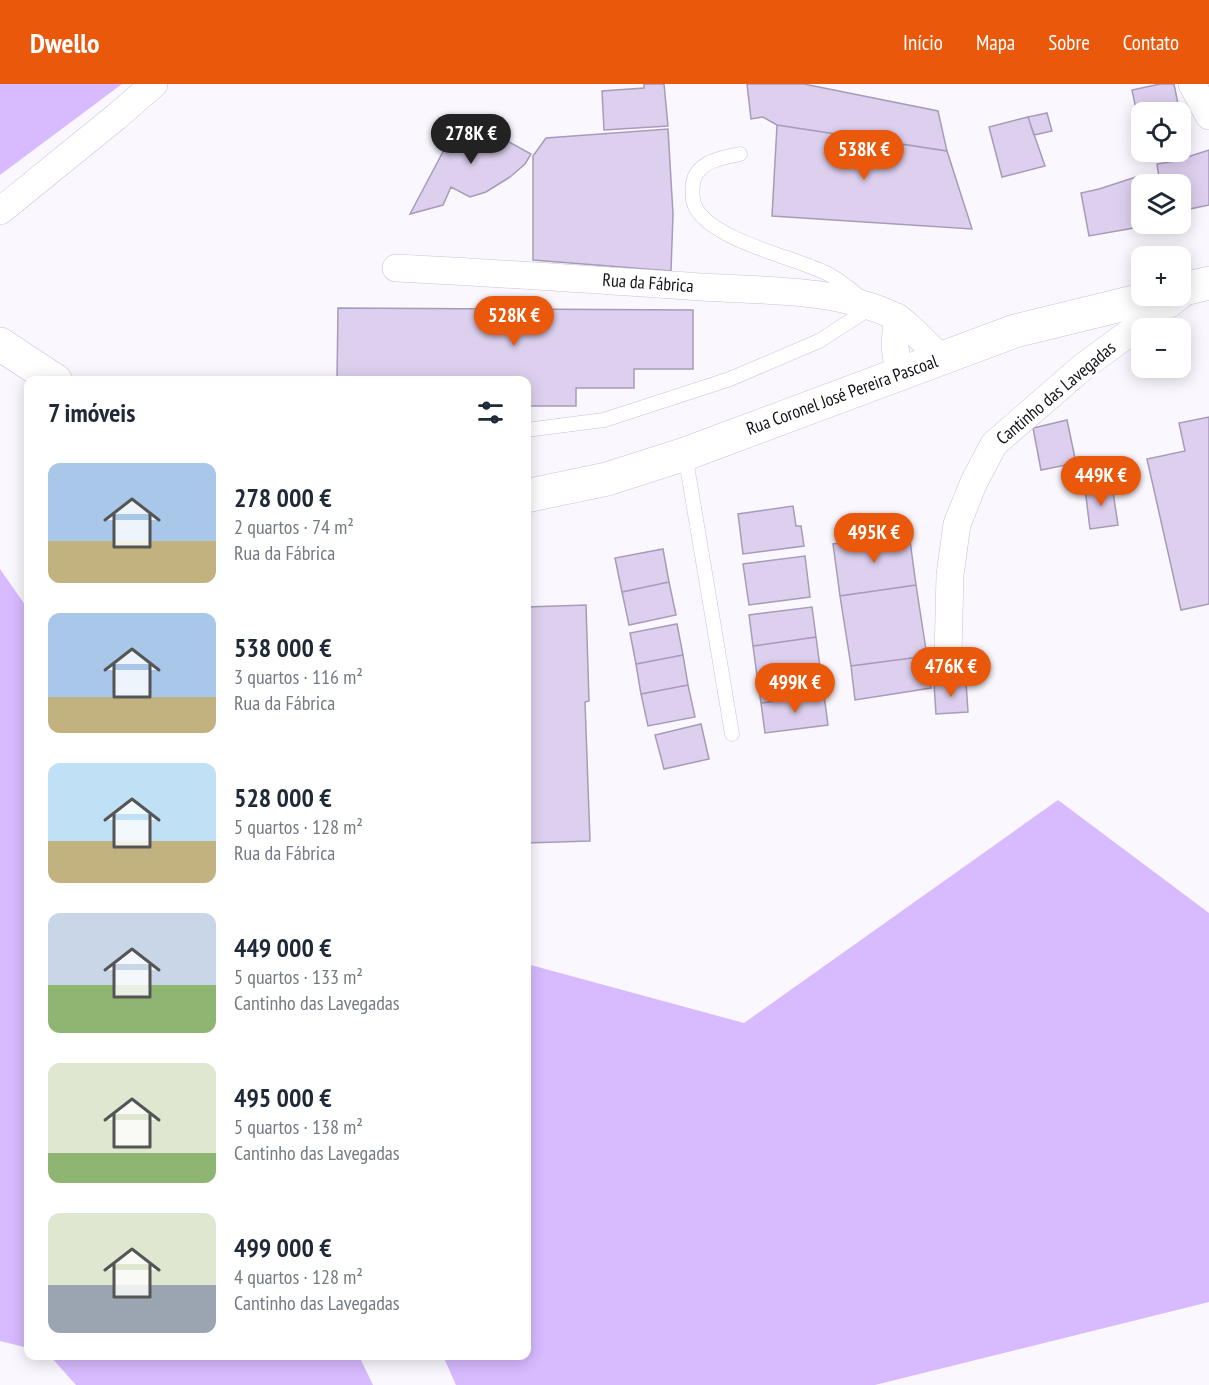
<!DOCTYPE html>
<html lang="pt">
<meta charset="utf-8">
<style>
:root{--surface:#fff;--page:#f6f6f7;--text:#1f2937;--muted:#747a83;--accent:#ea580c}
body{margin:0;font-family:"PT Sans Narrow",sans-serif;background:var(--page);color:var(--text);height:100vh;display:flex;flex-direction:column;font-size:22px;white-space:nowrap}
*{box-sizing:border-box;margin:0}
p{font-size:20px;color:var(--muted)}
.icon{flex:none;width:33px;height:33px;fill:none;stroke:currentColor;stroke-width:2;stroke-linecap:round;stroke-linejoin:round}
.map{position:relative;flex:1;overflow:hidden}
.drawer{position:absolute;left:24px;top:292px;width:507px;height:984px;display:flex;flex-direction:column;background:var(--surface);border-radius:12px;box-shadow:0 3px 15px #0003}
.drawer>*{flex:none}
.fabs{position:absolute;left:1131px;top:18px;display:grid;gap:12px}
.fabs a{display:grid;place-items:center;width:60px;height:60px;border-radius:12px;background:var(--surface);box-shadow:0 3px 15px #0003;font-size:30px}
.price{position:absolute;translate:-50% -51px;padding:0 14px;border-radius:21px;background:var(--accent);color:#fff;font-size:20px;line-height:39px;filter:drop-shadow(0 2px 3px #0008)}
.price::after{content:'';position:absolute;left:50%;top:36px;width:18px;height:14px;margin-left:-9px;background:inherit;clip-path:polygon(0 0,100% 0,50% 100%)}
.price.current{background:#222;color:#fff}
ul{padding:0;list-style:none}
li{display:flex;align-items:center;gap:18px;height:150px;padding:0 24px}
li span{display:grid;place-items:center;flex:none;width:168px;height:120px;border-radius:12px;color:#555}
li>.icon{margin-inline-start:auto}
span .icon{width:72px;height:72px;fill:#fffc;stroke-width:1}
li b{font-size:26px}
h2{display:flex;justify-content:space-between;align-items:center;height:72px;padding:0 24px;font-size:26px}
header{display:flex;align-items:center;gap:36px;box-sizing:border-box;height:84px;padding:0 30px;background:var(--accent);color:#fff}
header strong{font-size:28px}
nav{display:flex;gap:33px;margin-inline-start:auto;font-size:21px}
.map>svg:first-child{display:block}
</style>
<header>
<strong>Dwello</strong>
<nav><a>Início</a><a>Mapa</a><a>Sobre</a><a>Contato</a></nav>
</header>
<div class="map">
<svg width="1209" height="1301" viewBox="0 0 1209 1301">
<rect width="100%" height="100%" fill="#faf8fe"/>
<path fill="#d7baff" d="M0 0H122L0 91Z
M0 485 28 525V1264L0 1257Z
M1058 716 1209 829V1218L875 1301H456L443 1272H526L527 880 744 939Z
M50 1272H359L373 1301H76Z"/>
<path fill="#ddd0ef" stroke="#a79bb9" stroke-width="1.5" d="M644 0H664L668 42 604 46 602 7 644 4Z
M747 0H804L938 27 947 67 777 41 763 33 751 35Z
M1160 0H1174L1178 20 1137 30 1132 6Z
M1047 29 1052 47 1034 51 1028 33Z
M462 32 531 70 525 80 510 93 486 108 470 113 451 103 443 121 410 130Z
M1028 33 1045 82 1002 93 989 43Z
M777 41 947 67 972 145 772 132Z
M668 45 673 130 671 187 533 176V72L546 54Z
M1209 66V121L1180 127V100H1160L1157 80 1175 77Z
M1136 93 1142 121V140H1145V142L1089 152 1081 109 1099 105Z
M338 224 693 226V285H634V304H576V322H526V297H337Z
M1209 333V520L1181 526 1147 375 1185 367 1179 339Z
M1067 336 1076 379 1041 386 1033 344Z
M1112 401 1118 441 1090 445 1085 405Z
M793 422 796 442H801L804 462 743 470 738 430Z
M909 449 916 501 840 512 833 460Z
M663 465 669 498 622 508 615 474Z
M805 472 810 513 749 521 743 480Z
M669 498 676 531 629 541 622 508Z
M916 501 927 572 851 582 840 512Z
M586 521 589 617 585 618 590 757 526 759V523Z
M812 523 816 553 753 562 749 531Z
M677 540 683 571 636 580 630 549Z
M816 553 820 583 757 592 753 562Z
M683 571 688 601 641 610 636 580Z
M927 572 931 604 855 616 851 582Z
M820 583 824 611 761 619 757 592Z
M966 598 968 628 936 630 934 600Z
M688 601 695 633 648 642 641 610Z
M824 611 828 641 765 649 761 619Z
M701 640 709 675 664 685 655 651Z"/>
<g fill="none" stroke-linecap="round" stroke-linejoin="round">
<g stroke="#cbbfdd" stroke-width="15">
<path id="service" d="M526 346 604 336 730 295 819 257 872 223C858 212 844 198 828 190 794 173 718 158 697 126 692 119 692 108 693 99 697 77 722 74 740 70
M685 370 732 650"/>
</g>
<g stroke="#cbbfdd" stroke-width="28">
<path id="minor" d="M1192 0 1209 32
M0 127 116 33 154 0
M396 184C498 189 599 196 701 203 764 207 835 204 894 232 907 238 929 263 941 274
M897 233 895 263 899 290
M948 572 950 491 957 440 974 398 994 360 1084 282 1180 212"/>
</g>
<g stroke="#cbbfdd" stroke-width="34">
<path id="secondary" d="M1180 206 1209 199
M0 260 56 297
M526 412 607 395 685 370 1015 247 1158 212"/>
</g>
<use href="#service" stroke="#fff" stroke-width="14"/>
<use href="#minor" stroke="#fff" stroke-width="27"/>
<use href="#secondary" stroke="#fff" stroke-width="33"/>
</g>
<g text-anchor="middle" stroke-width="4.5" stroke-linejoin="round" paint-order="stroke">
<g font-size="18" fill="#130f19" stroke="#fff">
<text transform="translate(648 199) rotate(4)" y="6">Rua da Fábrica</text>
<text transform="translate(1056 309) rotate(-40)" y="6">Cantinho das Lavegadas</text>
<text transform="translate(842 311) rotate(-20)" y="6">Rua Coronel José Pereira Pascoal</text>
</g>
</g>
</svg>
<div class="fabs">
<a><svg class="icon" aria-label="locate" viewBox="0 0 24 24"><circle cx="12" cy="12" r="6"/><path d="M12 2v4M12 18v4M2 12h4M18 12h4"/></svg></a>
<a><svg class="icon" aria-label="layers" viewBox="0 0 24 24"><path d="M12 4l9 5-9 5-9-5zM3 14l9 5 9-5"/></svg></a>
<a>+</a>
<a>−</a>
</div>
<b class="price current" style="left:471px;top:81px">278K €</b>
<b class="price" style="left:864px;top:97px">538K €</b>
<b class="price" style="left:514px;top:263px">528K €</b>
<b class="price" style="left:1101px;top:423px">449K €</b>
<b class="price" style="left:874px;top:480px">495K €</b>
<b class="price" style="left:951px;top:614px">476K €</b>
<b class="price" style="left:795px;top:630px">499K €</b>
<section class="drawer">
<h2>7 imóveis<svg class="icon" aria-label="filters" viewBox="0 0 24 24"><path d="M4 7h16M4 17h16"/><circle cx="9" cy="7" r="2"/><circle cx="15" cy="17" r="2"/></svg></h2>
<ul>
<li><span style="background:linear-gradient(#a9c7e8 65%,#c2b280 0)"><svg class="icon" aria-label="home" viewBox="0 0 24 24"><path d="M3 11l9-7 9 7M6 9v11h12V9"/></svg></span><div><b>278 000 €</b><p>2 quartos · 74 m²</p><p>Rua da Fábrica</p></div></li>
<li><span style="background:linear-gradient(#a9c7e8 70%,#c2b280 0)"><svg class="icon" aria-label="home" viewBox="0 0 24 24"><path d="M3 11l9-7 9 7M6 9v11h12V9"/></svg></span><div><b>538 000 €</b><p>3 quartos · 116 m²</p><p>Rua da Fábrica</p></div></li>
<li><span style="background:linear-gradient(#bfe0f5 65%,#c2b280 0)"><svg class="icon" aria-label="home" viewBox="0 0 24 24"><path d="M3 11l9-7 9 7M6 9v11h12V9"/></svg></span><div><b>528 000 €</b><p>5 quartos · 128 m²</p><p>Rua da Fábrica</p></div></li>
<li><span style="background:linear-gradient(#c9d6e8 60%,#8fb573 0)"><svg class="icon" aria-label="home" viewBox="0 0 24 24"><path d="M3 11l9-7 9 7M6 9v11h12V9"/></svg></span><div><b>449 000 €</b><p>5 quartos · 133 m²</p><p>Cantinho das Lavegadas</p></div></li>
<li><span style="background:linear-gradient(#dfe7d0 75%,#8fb573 0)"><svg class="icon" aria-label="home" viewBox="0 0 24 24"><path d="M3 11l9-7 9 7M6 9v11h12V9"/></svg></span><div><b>495 000 €</b><p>5 quartos · 138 m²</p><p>Cantinho das Lavegadas</p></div></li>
<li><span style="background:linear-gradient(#dfe7d0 60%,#9aa5b1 0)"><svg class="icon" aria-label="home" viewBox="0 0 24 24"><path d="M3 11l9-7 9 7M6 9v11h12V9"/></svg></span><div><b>499 000 €</b><p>4 quartos · 128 m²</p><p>Cantinho das Lavegadas</p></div></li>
</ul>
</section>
</div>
